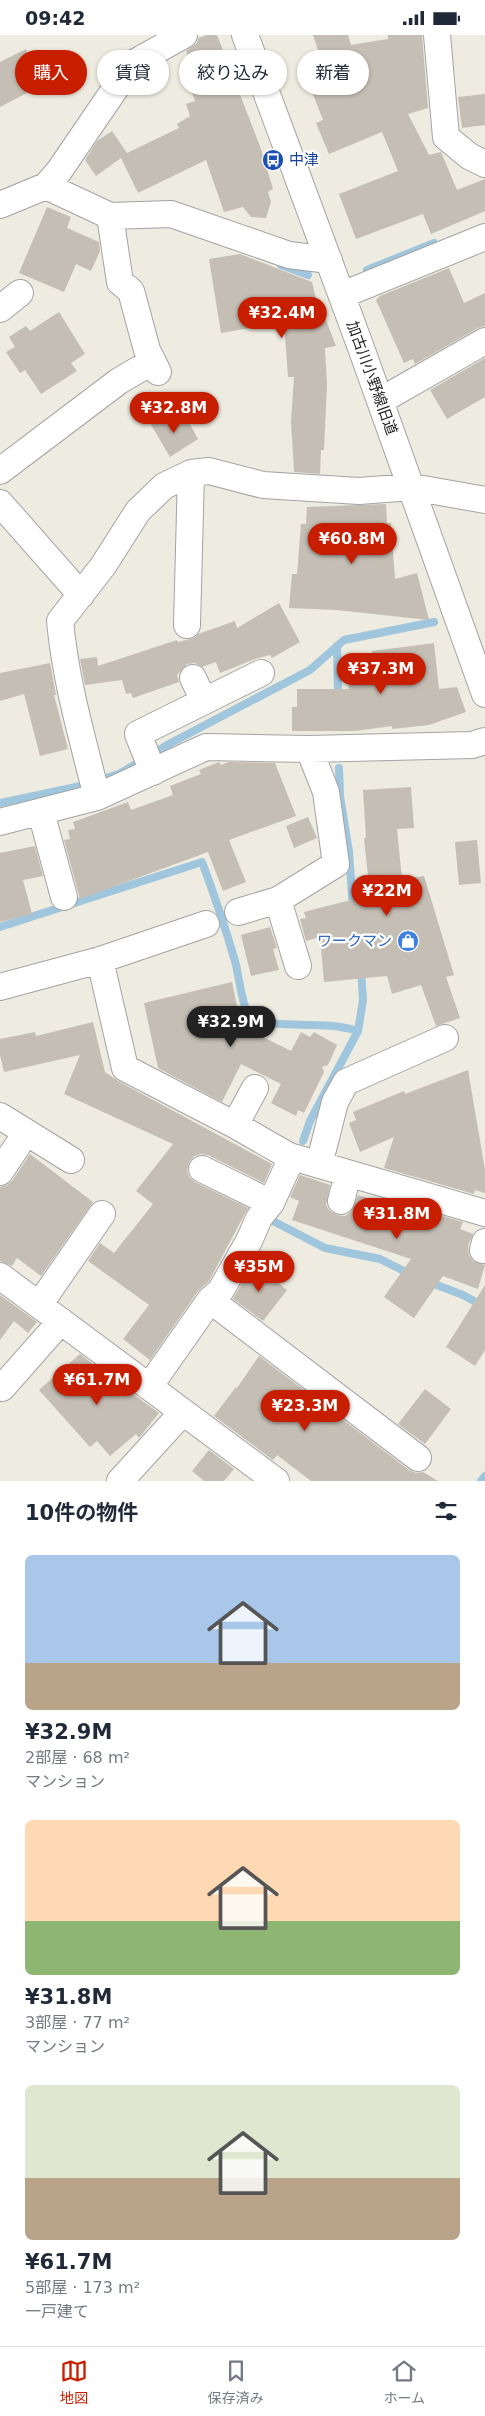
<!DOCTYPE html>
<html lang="ja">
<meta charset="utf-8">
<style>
:root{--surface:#fff;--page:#f6f6f7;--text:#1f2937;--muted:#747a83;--line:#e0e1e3;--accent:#c71e00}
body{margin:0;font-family:"DejaVu Sans","Noto Sans JP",sans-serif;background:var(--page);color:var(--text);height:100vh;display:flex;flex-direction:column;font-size:19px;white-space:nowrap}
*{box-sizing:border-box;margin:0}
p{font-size:16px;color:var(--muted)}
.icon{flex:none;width:28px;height:28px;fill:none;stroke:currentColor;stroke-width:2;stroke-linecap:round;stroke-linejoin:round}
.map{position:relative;height:1446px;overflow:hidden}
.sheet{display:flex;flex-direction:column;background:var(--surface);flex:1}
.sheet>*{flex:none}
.guide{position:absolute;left:15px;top:15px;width:455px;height:45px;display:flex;gap:10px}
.price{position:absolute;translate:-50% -42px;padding:0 11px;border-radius:18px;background:var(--accent);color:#fff;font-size:16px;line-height:32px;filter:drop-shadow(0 1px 2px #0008)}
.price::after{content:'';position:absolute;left:50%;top:30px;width:15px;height:11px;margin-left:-8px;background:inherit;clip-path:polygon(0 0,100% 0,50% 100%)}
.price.active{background:#222;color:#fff}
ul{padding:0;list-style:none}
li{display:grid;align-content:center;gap:10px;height:265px;padding:0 25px}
li span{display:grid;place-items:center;height:155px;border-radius:8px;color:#555}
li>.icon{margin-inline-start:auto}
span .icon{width:90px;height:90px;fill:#fffc;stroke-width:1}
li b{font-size:21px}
h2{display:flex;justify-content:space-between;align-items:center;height:60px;padding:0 25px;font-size:21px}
.chip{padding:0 18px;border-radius:22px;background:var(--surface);box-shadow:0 1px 4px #0004;font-size:18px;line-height:45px}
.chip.active{background:var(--accent);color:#fff}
.status{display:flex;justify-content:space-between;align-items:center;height:35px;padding:0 25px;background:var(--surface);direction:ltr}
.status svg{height:14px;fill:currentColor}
.menu{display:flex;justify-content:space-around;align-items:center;height:70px;border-top:1px solid var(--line);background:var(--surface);font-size:14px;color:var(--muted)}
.menu a{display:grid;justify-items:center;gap:2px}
.menu .active{color:var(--accent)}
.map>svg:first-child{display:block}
</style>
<div class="status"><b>09:42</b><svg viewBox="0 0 49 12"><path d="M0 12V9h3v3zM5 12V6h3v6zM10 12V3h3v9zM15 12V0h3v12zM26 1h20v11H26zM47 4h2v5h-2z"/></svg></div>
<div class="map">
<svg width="485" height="1446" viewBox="0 0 485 1446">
<rect width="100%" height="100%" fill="#eeebe1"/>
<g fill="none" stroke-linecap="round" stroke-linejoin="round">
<path stroke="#a0c6dd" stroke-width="8" d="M281 230 308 240
M367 235 434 208
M337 611 338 662
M339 733 340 761 349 817 353 873
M0 768 76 752 119 739 169 709 310 635 344 605 434 587
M0 892 202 827C214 859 225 892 235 926 240 946 241 967 250 985 286 994 323 985 358 996
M303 1106 310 1086 358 996 363 965 361 934
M275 1187 325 1213 380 1224 412 1240
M429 1247 463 1260 485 1272
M481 1446 485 1441"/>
</g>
<path fill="#c5beb4" d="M207 0H217L261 114 273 154 268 157 271 167 266 183 251 182 243 172 224 177 206 125 138 158 121 123 96 141 85 125 97 106 112 96 127 118 179 93 177 89 190 81 186 69 195 66 183 33 191 30 186 16 197 8 198 3Z
M313 0H348L351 10 388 4V0H422L428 73 408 79 429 120 441 117 457 155 485 144V176L431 199 423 179 356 204 339 159 398 136 382 97 329 119 316 88 323 85 303 34 322 27Z
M26 14 41 47 25 54 27 58 0 72V27Z
M485 59V90L462 93 458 62Z
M47 172 71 182 67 193 99 207 100 216 91 236 76 229 64 257 19 238Z
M240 219 312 247 318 272H321L336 311 325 313 327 350 324 415H321L320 439 294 437 291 386 294 342H288L284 287 221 298 209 224Z
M449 233 464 268 485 258V291L478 293 415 329 413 324 404 328 376 265 380 261Z
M59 277 85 319 71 328 77 336 41 359 25 335 20 338 6 317 15 312 9 302 26 291 30 296Z
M485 323V362L447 384 430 355Z
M147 383 187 384 198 404 170 422Z
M386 469 387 488H391L395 544 417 538 429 585 336 575 289 573 292 539H297L301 489H306L307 472Z
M279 568 300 607 272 623 270 620 255 624 220 638 216 627 202 632 195 628 187 629 177 640 179 647 133 663 131 658 126 659 122 645 85 650 80 624 97 622 98 631 177 605 178 607 194 603 198 599 235 586 237 593Z
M434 608 439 654 457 652 466 677 429 690 392 694V691L355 696H292V672H297V654H349L347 632 373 629 372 616Z
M50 628 56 660H54L68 714 40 721 24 659 0 666V638Z
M219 727 221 730 229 727 275 728 296 781 229 805 246 847 223 856 208 817 80 864 64 805 70 804 68 795 75 794 73 787 128 767 131 775 173 760 170 751 201 739 199 735Z
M411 752 414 793 397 794 402 844 424 841 454 940 446 942 460 983 436 991 421 950 392 959 387 941 324 947 320 902 306 906 300 884 306 883 304 877 370 860 364 803H366L363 755Z
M308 782 317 803 294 813 286 791Z
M477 805 481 848 459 850 455 807Z
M35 811 43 841 23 845 32 879 0 887V818Z
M270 892 277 913 273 914 279 935 251 941 241 900Z
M232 947 241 991 291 1016 301 997 310 1002 314 997 337 1010 328 1030 322 1032 324 1037 304 1078 298 1075 296 1081 271 1068 281 1049 241 1029 222 1067 158 1033 144 968Z
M93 987 105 1037 118 1046 272 1129 264 1148 208 1120 201 1119 194 1121 189 1127 187 1135 189 1142 195 1147 248 1173 209 1246 198 1256 150 1325 123 1304 149 1270 88 1226 100 1208 114 1218 153 1169 136 1156 173 1109 64 1059 80 1020 4 1037 0 1020V1004L35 997 36 1001Z
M468 1035 485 1135V1158L475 1155 474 1159 384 1133 394 1102 360 1117 349 1088 356 1085 353 1077 404 1056 405 1059Z
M30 1119 93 1167 41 1241 17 1223 12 1231 0 1226V1152L7 1150 12 1146Z
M300 1140 330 1150 326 1170 330 1176 337 1180 345 1181 351 1177 358 1160 374 1165H380L379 1163 463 1187 460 1194 473 1199 468 1211 469 1220 473 1226 485 1230 478 1254 443 1241 414 1283 384 1262 411 1224 292 1185 299 1166 290 1162Z
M253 1229 287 1255 263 1286 233 1264Z
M485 1250V1315L475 1331 446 1312Z
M0 1260 37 1287 28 1298 14 1286 0 1305Z
M80 1319 94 1330 121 1362 129 1356 159 1378 139 1403 136 1399 110 1421 97 1406 90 1412 39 1355Z
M259 1321 409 1435 416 1438 423 1437 438 1446H311L277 1420 273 1425 214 1381 236 1352 237 1353Z
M425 1354 451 1374 425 1409 398 1389Z
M209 1415 234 1434 224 1446H204L192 1436Z"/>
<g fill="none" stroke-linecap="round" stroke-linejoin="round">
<g stroke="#a3a3a3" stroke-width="28">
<path id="minor" d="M245 0 360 310 485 659
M437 0 446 102 469 121 485 129
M46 151 59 136 132 29 184 0
M0 170 46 151 110 181 171 179 289 220 329 225
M110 181 120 247 131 256 147 315 158 337
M342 260 485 202
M0 274 20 258
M380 366 485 306
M0 436 119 346 148 329
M0 468 81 560
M187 590 191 438
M193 643 204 666
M153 737 138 699 261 638
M97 762C82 701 66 649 60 586L103 531 138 476 164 451 191 438 209 436 263 450 359 456 412 452 485 465
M41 777 64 862
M0 787 97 762 206 712 309 714 472 710 485 706
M278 865 298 931
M238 877 278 865 336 829 326 757 309 714
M100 925 125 1033 235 1090 289 1121 485 1178
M0 952 100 925 206 889
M0 1081 71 1125
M235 1090 255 1053
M319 1130 335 1067 346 1047 445 1003
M202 1134 271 1168
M0 1137 18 1110
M341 1166 348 1139
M483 1215 485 1207
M0 1241 276 1446
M210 1265 418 1423
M39 1270 102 1179
M149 1352 210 1265 221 1255 249 1206 259 1183 271 1168 292 1122
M2 1353 61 1286
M120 1446 183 1377"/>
</g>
<use href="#minor" stroke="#fff" stroke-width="26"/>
</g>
<defs>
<g id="bus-disc" transform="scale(1.125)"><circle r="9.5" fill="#1a4fb4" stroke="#fff"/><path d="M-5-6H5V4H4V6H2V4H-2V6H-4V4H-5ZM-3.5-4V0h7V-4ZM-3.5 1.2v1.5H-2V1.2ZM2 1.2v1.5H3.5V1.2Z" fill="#fff"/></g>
<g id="shop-disc" transform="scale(1.125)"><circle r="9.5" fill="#3f7fe0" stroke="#fff"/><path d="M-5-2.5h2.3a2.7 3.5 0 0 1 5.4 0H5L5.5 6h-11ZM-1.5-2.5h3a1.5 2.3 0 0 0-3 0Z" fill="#fff"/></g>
</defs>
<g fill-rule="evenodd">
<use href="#bus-disc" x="273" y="125"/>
<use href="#shop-disc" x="408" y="906"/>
</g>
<g text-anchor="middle" stroke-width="4.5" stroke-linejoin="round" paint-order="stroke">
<g font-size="15" fill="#164399" stroke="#fff" text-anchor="start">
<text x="289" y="130">中津</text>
</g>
<g font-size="15" fill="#1c1c1c" stroke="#fff">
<text transform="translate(372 343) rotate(70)" y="5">加古川小野線旧道</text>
</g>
<g font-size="15" fill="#366cbe" stroke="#fff" text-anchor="end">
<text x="392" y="911">ワークマン</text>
</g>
</g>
</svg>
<b class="price" style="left:282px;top:304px">¥32.4M</b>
<b class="price" style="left:174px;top:399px">¥32.8M</b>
<b class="price" style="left:352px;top:530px">¥60.8M</b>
<b class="price" style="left:381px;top:660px">¥37.3M</b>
<b class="price" style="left:387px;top:882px">¥22M</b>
<b class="price active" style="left:231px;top:1013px">¥32.9M</b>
<b class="price" style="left:397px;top:1205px">¥31.8M</b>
<b class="price" style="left:259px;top:1258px">¥35M</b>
<b class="price" style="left:97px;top:1371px">¥61.7M</b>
<b class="price" style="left:305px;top:1397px">¥23.3M</b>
<div class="guide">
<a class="chip active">購入</a>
<a class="chip">賃貸</a>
<a class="chip">絞り込み</a>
<a class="chip">新着</a>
</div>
</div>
<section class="sheet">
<h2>10件の物件<svg class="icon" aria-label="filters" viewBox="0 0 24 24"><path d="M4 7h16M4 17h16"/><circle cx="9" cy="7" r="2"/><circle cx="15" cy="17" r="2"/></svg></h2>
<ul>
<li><span style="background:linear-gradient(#a9c7e8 70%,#b9a48a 0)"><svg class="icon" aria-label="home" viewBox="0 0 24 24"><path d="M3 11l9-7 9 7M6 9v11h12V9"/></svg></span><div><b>¥32.9M</b><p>2部屋 · 68 m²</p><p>マンション</p></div></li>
<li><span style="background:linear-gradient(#ffd9b3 65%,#8fb573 0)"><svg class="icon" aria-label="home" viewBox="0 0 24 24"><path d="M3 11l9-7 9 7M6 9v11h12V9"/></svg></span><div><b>¥31.8M</b><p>3部屋 · 77 m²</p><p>マンション</p></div></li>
<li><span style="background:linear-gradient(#dfe7d0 60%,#b9a48a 0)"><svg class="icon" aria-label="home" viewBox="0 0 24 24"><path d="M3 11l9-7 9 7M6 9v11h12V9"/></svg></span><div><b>¥61.7M</b><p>5部屋 · 173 m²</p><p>一戸建て</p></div></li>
</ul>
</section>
<nav class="menu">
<a class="active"><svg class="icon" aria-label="map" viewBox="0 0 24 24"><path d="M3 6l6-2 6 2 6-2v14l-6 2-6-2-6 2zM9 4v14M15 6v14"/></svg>地図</a>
<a><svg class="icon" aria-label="saved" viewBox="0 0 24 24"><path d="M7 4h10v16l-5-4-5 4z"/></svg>保存済み</a>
<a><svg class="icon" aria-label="home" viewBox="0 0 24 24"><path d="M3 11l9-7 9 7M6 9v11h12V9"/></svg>ホーム</a>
</nav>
